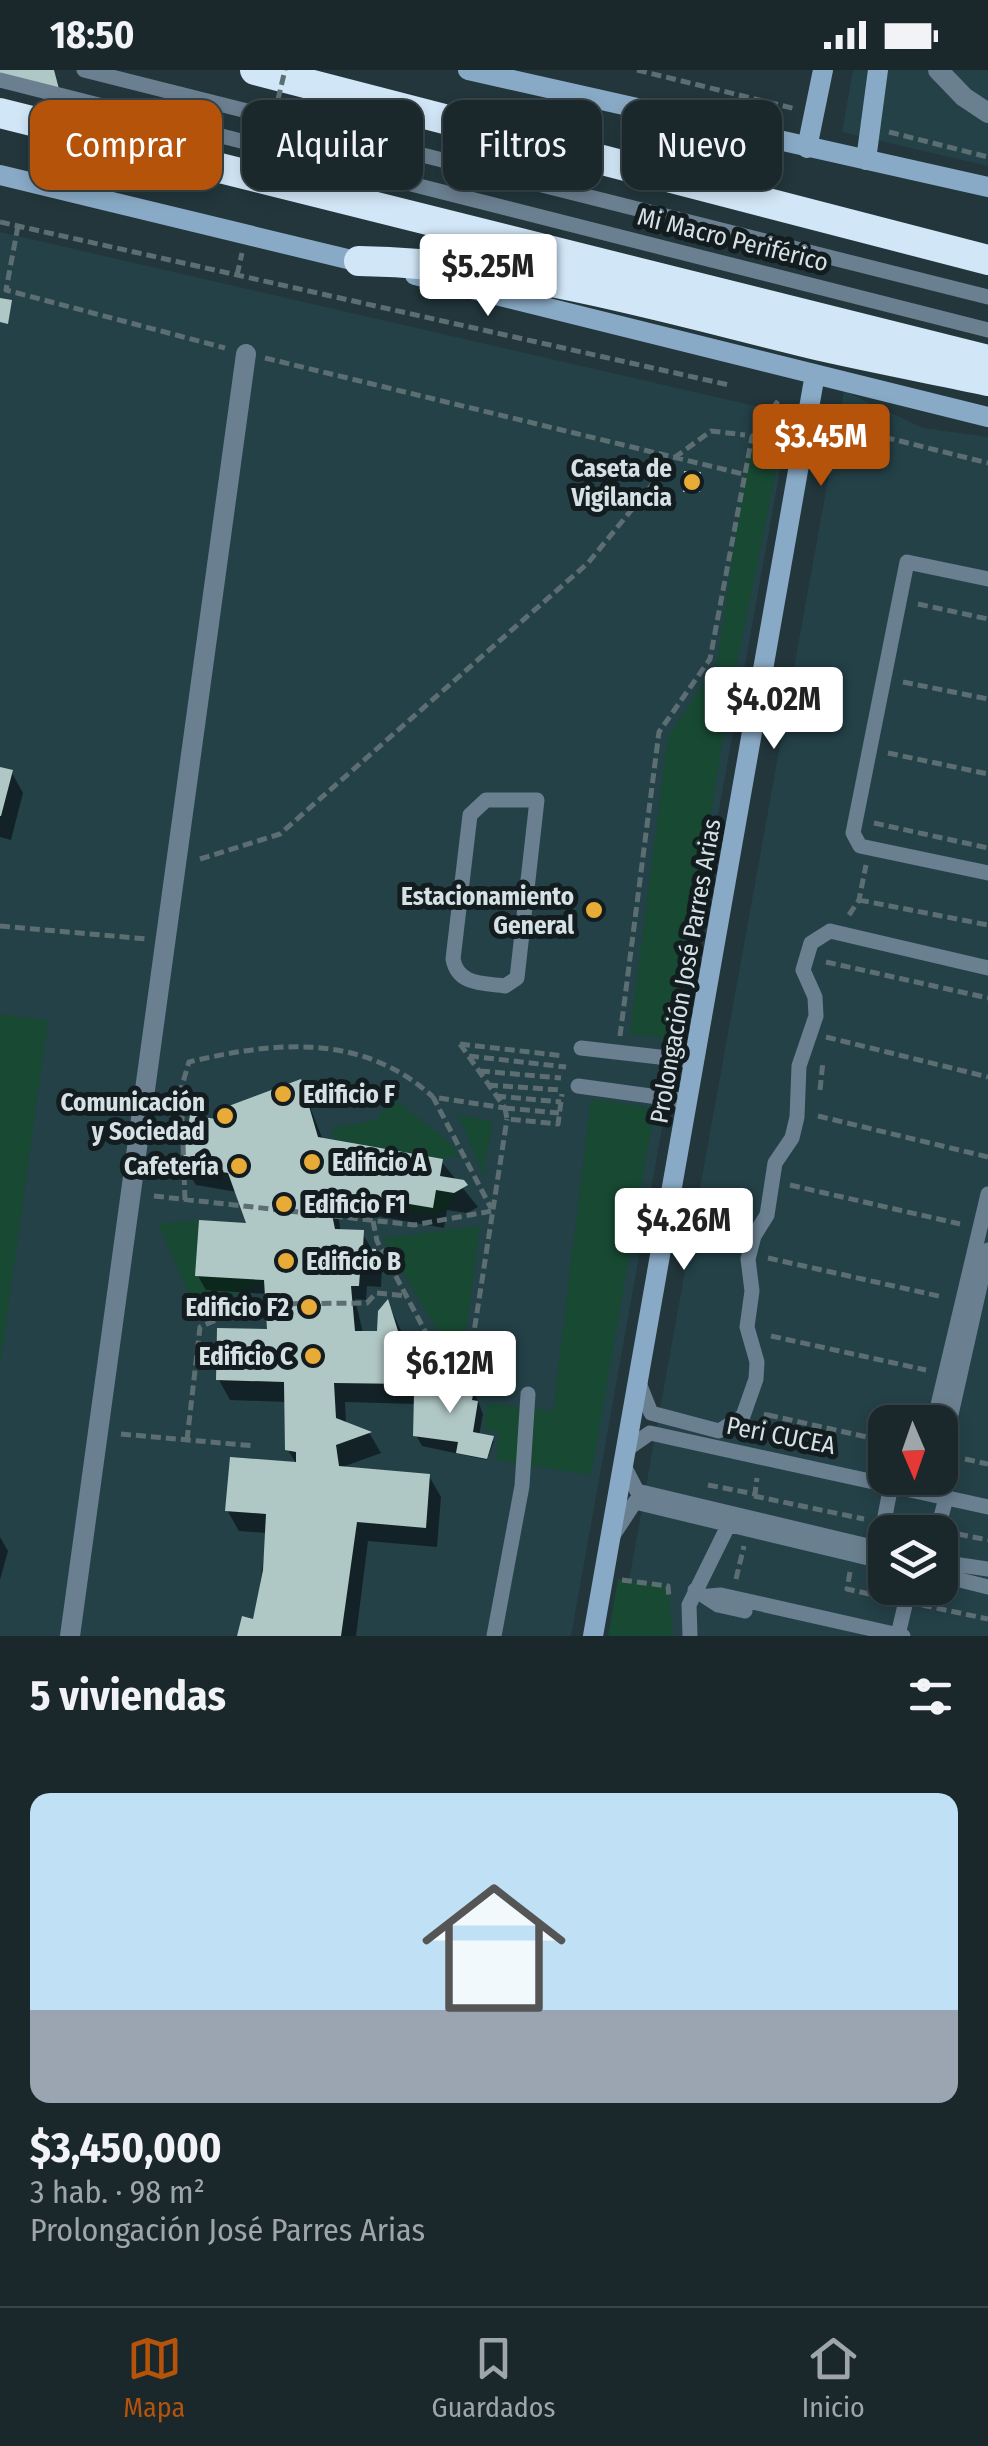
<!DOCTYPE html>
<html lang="es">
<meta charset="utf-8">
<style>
:root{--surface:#1a282c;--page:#233034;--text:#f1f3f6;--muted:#9fa6a9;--line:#384448;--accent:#b45309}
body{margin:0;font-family:"Fira Sans Condensed",sans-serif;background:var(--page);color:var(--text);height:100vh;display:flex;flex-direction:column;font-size:38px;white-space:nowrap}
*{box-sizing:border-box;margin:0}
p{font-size:32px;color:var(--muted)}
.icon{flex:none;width:55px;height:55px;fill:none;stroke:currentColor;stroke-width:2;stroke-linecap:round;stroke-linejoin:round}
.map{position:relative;height:1566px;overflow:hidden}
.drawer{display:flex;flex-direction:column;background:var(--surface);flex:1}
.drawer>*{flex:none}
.top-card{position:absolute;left:30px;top:30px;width:930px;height:90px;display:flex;gap:20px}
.needle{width:65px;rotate:178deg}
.buttons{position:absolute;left:868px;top:1335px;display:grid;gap:20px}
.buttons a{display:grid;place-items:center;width:90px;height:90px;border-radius:20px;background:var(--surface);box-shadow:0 5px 15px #0003,0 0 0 2px var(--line);font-size:50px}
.price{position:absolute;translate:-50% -85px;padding:0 22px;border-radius:10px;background:#fff;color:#222;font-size:32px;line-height:65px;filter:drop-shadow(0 2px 5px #0008)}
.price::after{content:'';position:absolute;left:50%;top:60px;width:30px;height:22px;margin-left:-15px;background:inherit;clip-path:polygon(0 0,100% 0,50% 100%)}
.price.selected{background:var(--accent);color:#fff}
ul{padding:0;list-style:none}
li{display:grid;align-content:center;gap:20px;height:530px;padding:0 30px}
li span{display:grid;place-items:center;height:310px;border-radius:20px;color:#555}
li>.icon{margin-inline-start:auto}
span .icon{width:180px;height:180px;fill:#fffc;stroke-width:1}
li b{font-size:42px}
h2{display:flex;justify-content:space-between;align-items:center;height:120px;padding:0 30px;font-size:42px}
.tag{padding:0 35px;border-radius:20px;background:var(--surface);box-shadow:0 5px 15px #0003,0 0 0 2px var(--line);font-size:35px;line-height:90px}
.tag.selected{background:var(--accent);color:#fff}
.status{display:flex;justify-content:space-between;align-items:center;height:70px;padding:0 50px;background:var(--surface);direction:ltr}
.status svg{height:28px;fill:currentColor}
.dock{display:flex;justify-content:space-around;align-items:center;height:140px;border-top:2px solid var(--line);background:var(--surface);font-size:28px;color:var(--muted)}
.dock a{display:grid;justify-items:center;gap:5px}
.dock .selected{color:var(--accent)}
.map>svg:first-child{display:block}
</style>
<div class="status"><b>18:50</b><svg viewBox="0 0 49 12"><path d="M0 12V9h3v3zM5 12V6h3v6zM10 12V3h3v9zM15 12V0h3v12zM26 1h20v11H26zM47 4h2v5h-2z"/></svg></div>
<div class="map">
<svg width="988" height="1566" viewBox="0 0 988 1566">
<rect width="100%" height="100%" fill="#22363b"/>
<path fill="#244148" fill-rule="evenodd" d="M853 0H988V96L842 62Z
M0 162 790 344 571 1566H0Z
M844 321 923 358 988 367V1566H619ZM885 1352H940V1408H885ZM885 1462H940V1518H885Z"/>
<path fill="#174933" d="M773 344 787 347 731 621 673 969 630 964 668 667 717 592 745 404 753 370Z
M0 944 48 951 0 1297Z
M311 1009 367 1013 353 1036Z
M391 1026 454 1076 458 1086 443 1089 333 1069 332 1058 377 1050Z
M591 1029 655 1038 591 1405 496 1390 499 1364 483 1358 488 1333 553 1341Z
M459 1046 493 1051 483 1105Z
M327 1120 432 1138 436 1120 454 1123 449 1136 435 1145 328 1129Z
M199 1150 196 1206 264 1210 196 1241 158 1154Z
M480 1156 461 1300 382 1168Z
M618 1509 668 1516 673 1566H608Z"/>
<path fill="#0007" d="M0 700 12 703 23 723 11 770 0 767Z
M300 1012 323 1070 441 1091 478 1137 467 1143 447 1140 444 1158 337 1139 341 1162 362 1163 382 1196 381 1217 367 1216 366 1230 355 1229 363 1263 380 1264 388 1233 402 1263H409L421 1284V1309L473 1318 483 1344 479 1366 494 1371 487 1390 422 1376 416 1365V1334L345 1332 346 1354 370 1364 381 1383 337 1399 429 1406 441 1427 437 1477 368 1471 356 1566H239L255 1552 267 1463 239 1461 227 1440 297 1395 288 1380 287 1332 230 1330 219 1310 270 1262 267 1224 206 1220 198 1206 249 1156 237 1122 196 1115 184 1094 218 1052Z
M0 1467 8 1481 0 1510Z"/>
<path fill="#b0c8c5" d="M0 0H54L59 19 0 4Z
M0 228 12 230 8 254 0 252Z
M684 401 701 402 700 422H683Z
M0 697 13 700 1 746H0Z
M301 1009 318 1067 443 1089 440 1106 464 1110 468 1115 454 1123 436 1120 433 1138 327 1120 335 1159 364 1160 363 1178 376 1179 374 1204 360 1202 359 1216H351L355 1261H377L378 1241 388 1229 398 1261H411L410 1314 334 1313 336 1348 372 1362 336 1375 339 1396 430 1404 426 1458 357 1452 341 1566H237L242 1546 253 1549 263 1500 266 1444 225 1441 230 1387 296 1392V1382L285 1380 284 1312 216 1310 217 1258 267 1259 264 1210 195 1206 199 1150 246 1153 228 1103 182 1095 190 1045 216 1049 218 1040Z
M423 1307 475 1315 472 1330 478 1331 473 1362 494 1366 487 1389 456 1383 458 1372 413 1366 414 1324 421 1325Z"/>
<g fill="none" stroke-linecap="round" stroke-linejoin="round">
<path stroke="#5d6e73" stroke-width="5" stroke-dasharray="10 5" stroke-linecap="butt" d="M637 0 796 39
M889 62 988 87
M0 152 729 315
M18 156 6 220 225 278
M237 205 242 183
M265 288 743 404
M830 343 868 363 988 393
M918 534 988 549
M903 612 988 629
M888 683 988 704
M874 753 988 778
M200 789 280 764 588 493 674 388 711 361 745 365
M859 830 988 855
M849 845 859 830 866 795
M0 856 147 869
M826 892 988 928
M620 966 659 662 710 589 752 367 778 331
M826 967 988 1007
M460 974 505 1038 433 1027 491 1138
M460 974 564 986
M469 986 566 997
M480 1001 561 1008
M488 1015 560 1020
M820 1020 823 991
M496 1026 561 1032
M505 1038 507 1049 558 1054 562 1024
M505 1038 559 1043
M818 1046 988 1087
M790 1115 960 1154
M154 1126 414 1155 492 1141
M185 1130 181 1019 189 992C276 971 363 963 433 1027
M373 1151 377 1171 448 1304 467 1307 507 1049
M768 1188 943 1227
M771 1266 926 1300
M768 1345 885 1371
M121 1364 255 1376
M764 1367 767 1338
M187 1370 200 1257 253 1234 367 1233 376 1223 406 1226
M965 1389 988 1394
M708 1415 755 1424 757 1408
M754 1426 864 1449
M958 1464 988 1470
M850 1502 847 1519 887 1528
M736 1509 744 1476
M622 1510 668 1516 669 1528
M922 1535 988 1549"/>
<path stroke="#6a7f90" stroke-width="15" d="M84 0 988 227
M0 10 988 260
M988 509 907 492 853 763 860 776 988 803
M486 730H537L517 908 505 916C482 913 458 915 453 889L470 745Z
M581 978 694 991
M578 1016 687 1031
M639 1313 651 1343 719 1361 743 1346 756 1309 757 1292 747 1257 752 1221 748 1189 754 1166 767 1145 775 1093 792 1068 797 1047 799 996 816 946 815 927 803 900 811 873 830 861 988 898
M934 1352 988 1124
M627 1379 650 1363 988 1437
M624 1396 637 1421 885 1480
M937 1462 946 1428 941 1389 988 1180
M614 1464 635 1432 885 1492
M885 1476 881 1467 891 1415 896 1410
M940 1492 988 1499
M940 1505 988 1517
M695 1520 718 1535 745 1541
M709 1526 721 1525 903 1566
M898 1565 909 1518
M494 1566 522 1416 528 1324
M690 1566 689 1535 729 1454"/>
<path stroke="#6a7f90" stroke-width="20" d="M70 1566 246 284"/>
<path stroke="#6a7f90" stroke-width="20" d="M938 0 964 27 988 43"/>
<path stroke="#89aac6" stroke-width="20" d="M468 0 988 117
M807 78 823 0
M866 90 878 0
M0 105 368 194
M415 205 988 347
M593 1566 815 304"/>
<path stroke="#d1e6f7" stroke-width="30" d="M255 0 988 190
M0 43 988 290
M359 191C522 194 659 237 816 275 873 288 931 299 988 311"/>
<path stroke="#5d6e73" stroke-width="5" stroke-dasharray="10 5" stroke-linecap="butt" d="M257 117 285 0"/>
</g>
<g fill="#e9ab38" stroke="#131c1e" stroke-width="4">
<circle cx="692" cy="412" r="10"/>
<circle cx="594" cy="840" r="10"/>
<circle cx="283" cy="1024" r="10"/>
<circle cx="225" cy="1046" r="10"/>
<circle cx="312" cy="1092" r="10"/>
<circle cx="239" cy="1096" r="10"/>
<circle cx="284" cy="1134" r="10"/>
<circle cx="286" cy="1191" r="10"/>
<circle cx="309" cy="1237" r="10"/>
<circle cx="313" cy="1286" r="10"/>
</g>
<g text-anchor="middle" stroke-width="10" stroke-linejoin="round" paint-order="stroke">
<g font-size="25" fill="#d5e1e4" stroke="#131c1e">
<text transform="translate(733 169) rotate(14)" y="9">Mi Macro Periférico</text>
<text transform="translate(685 901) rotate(-80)" y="9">Prolongación José Parres Arias</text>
<text transform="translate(781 1365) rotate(11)" y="9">Peri CUCEA</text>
</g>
<g font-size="25" font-weight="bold" fill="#d5e1e4" stroke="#131c1e" text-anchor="end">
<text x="672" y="407">Caseta de<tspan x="672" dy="29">Vigilancia</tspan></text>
<text x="574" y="835">Estacionamiento<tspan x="574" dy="29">General</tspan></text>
<text x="303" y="1033" text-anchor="start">Edificio F</text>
<text x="205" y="1041">Comunicación<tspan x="205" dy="29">y Sociedad</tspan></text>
<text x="332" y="1101" text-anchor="start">Edificio A</text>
<text x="219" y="1105">Cafetería</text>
<text x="304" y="1143" text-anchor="start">Edificio F1</text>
<text x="306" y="1200" text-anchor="start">Edificio B</text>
<text x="289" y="1246">Edificio F2</text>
<text x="293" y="1295">Edificio C</text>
</g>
</g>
</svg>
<div class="buttons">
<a><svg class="needle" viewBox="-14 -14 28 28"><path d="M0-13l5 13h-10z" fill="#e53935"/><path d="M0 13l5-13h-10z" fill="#9fa6a9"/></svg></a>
<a><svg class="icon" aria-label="layers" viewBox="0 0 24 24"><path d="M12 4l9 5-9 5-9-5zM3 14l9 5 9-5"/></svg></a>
</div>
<b class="price" style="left:488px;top:249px">$5.25M</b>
<b class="price selected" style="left:821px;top:419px">$3.45M</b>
<b class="price" style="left:774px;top:682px">$4.02M</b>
<b class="price" style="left:684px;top:1203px">$4.26M</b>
<b class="price" style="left:450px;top:1346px">$6.12M</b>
<div class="top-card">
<a class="tag selected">Comprar</a>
<a class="tag">Alquilar</a>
<a class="tag">Filtros</a>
<a class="tag">Nuevo</a>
</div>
</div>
<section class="drawer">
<h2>5 viviendas<svg class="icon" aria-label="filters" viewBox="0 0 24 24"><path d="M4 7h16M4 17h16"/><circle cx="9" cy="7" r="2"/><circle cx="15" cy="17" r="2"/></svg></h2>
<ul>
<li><span style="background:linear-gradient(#bfe0f5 70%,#9aa5b1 0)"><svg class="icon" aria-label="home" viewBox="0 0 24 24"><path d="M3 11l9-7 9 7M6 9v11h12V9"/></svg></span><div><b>$3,450,000</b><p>3 hab. · 98 m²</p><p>Prolongación José Parres Arias</p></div></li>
</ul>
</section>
<nav class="dock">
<a class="selected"><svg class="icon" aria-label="map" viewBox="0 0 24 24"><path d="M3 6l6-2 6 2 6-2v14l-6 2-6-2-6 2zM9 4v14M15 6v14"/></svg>Mapa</a>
<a><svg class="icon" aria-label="saved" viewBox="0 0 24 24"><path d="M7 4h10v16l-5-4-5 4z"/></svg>Guardados</a>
<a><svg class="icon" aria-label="home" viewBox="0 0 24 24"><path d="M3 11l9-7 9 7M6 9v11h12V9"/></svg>Inicio</a>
</nav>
